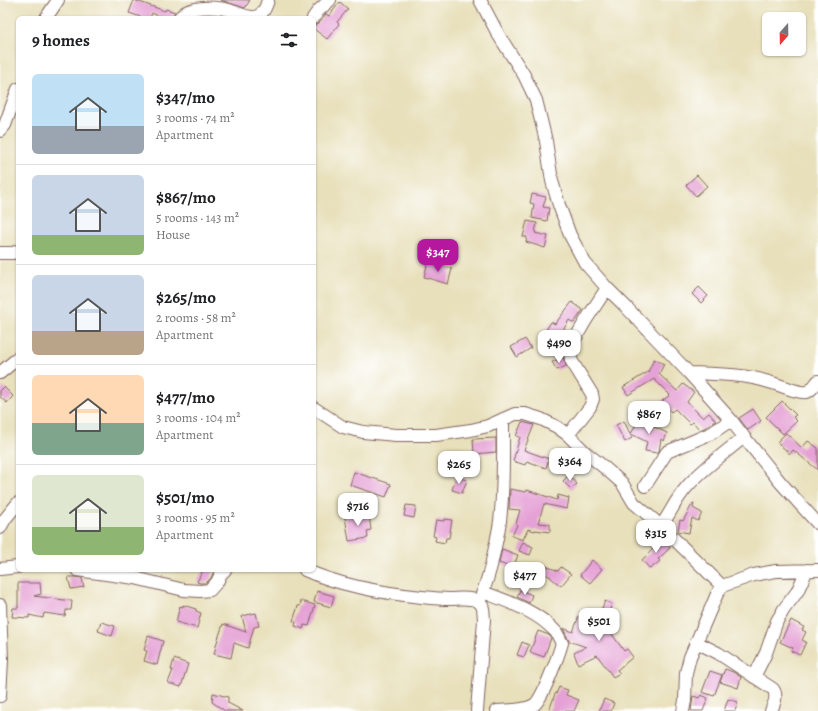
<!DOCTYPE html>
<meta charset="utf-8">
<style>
:root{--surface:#fff;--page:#f2f2f2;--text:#202124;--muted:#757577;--line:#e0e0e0;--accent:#b5179e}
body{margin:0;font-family:Alegreya,serif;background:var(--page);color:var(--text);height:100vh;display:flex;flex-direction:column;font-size:15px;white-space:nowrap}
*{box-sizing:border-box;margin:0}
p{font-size:13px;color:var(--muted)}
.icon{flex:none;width:22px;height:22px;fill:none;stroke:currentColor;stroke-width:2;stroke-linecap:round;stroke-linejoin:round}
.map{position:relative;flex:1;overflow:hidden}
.panel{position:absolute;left:16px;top:16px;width:300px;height:556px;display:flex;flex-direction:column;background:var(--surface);border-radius:6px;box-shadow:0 1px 3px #0004}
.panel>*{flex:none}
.needle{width:26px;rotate:200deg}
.controls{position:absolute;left:762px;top:12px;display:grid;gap:8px}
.controls a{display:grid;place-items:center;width:44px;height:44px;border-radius:6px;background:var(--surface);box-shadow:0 1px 3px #0004;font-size:20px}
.price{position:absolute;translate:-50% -34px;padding:0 9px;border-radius:8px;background:#fff;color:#222;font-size:13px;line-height:26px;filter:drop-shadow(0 1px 2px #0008)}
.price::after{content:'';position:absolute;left:50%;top:24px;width:12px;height:9px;margin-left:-6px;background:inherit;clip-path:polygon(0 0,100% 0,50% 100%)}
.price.current{background:var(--accent);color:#fff}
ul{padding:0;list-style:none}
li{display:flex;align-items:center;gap:12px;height:100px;padding:0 16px}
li+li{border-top:1px solid var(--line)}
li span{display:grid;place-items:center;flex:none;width:112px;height:80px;border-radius:6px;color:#555}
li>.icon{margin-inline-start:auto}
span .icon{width:48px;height:48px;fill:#fffc;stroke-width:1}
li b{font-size:17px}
h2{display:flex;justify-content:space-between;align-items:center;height:48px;padding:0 16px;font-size:17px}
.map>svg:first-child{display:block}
</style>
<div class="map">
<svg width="818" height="711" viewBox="0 0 818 711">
<rect width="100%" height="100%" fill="#fff"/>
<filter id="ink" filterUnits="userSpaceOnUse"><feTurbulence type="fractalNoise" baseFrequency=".025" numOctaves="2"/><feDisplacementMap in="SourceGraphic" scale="8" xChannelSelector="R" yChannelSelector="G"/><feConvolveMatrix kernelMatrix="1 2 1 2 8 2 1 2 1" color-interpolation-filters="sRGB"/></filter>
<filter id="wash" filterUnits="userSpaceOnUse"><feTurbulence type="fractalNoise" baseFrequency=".012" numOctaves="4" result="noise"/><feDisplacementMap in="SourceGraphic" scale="16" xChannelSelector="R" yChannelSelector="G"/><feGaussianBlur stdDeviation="0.9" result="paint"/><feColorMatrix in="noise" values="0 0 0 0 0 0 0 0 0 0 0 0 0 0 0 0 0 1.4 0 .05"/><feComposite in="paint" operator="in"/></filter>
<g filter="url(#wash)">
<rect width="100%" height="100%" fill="#e8e0bb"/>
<g id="blocks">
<path fill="#e5a1d5" d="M134 0 165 11 166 9 175 12 172 16V18H163L152 13 150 18H144L129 13Z
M220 0H250L245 8Z
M340 2 348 9 337 22 339 24 327 39 314 29V26L319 23 326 14 329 16Z
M697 175 707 186 696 196 686 185Z
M532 194 546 197 543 207 549 208 547 221 532 218 534 204 530 203Z
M527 221 537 223 535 233 548 236 545 248 526 242 527 237H523Z
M428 262 452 269 448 284 424 277Z
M699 287 708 296 701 303 692 294Z
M572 302 583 310 574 323 569 320 552 349 539 341 551 322 555 324Z
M525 339 531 348 517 357 511 347Z
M563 357 566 366 557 370 552 362Z
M654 359 664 364 659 374 677 391 683 384 694 392 687 402 703 418 709 413 716 421 708 426 700 430 693 422 690 424 675 409 671 412 662 401 670 395 654 379 628 395 623 387 648 372Z
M4 387 13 396 7 403 0 397V391Z
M782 401 796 415 793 417 797 421 783 434 766 417Z
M753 409 761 421 748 430 739 418Z
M642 417 649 422 648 424 667 433 664 441 661 439 659 451 657 453 645 451 647 442 631 434 636 424 637 425Z
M624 421 632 438 625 442 616 425Z
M522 422 534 425 524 450 549 459 546 468 527 461 525 465 513 461 520 437 516 436Z
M786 433 802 448 808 441 818 448V470L793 450 790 454 777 442Z
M496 438V452L474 454 473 439Z
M354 472 391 484 386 497 350 485Z
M569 475 577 484 571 489 563 481Z
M456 477 467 480 462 493 452 490Z
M510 489 526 492 527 490 557 500 558 495 569 498 567 509 544 504 538 523 550 524V532L535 530V531L528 529 523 540 512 536 517 525 516 524 520 510 509 509Z
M693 503H694L693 508 702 513 698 521 692 518 689 533 678 531 680 520 683 521Z
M406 505 416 506 414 518 404 516Z
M364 514 365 515H369L371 530 367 531 368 538 349 541 345 517Z
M444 519 452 520 449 538H446L445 543 435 541 436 537 433 536 436 520 444 521Z
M663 539 670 548 658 559 660 561 650 569 642 560 653 549 652 548Z
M523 542 533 547 530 555 519 551Z
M502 549 518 555 513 568 499 563Z
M592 560 602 569 590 583 580 575Z
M546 566 558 571 561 567 571 574 561 586 551 578V577L543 573Z
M203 570H211L214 571 211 578 206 583H200L197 582Z
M68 577H74L82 578 84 587 71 589Z
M18 583H40L41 594 34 596 72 601 71 610H66L65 616 44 613 43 618 29 615V618L12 617 13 608H18Z
M520 590 532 595 529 603 517 597Z
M317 591 334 596 331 607 314 602Z
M301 601 315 605 309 626 304 625 303 629 295 626 296 622 293 621 298 606H300Z
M605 601 612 604 605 622 609 630 624 651 627 649 633 657 617 670 620 673 613 677 597 655 578 664 574 653 586 647 569 641 563 628 573 632 579 616 593 622 594 619 597 620Z
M183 605 196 609V611L201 613 197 628 176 622 180 606 183 607Z
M256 613 259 626 254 627 248 648 234 643 231 658 214 654 217 642 223 624 246 632 242 616Z
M791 620 804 627 802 630 806 632 802 640 806 642 800 655 791 651 793 648 780 642Z
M101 622 115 626 112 636 98 631Z
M538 631 549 635 551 638 544 657 530 652Z
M148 636 163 641 157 665 144 661 147 651 144 650Z
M522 642 529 645 524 657 517 655Z
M174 659 188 664 181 687 168 683 173 670H171Z
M725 669 733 672 741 677 738 688 720 682Z
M710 671 722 675 714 696 702 692Z
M559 687 568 690 566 695 579 700 574 711H549L555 694H556Z
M213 693 228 697V703L243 711H225L212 702Z
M701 695 708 698 703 711H691L693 696 699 698Z
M604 699 614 703 611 711H599Z
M728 699 738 702 735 711H724Z"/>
</g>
</g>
<g filter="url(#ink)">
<use href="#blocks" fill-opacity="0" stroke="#81635d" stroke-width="1"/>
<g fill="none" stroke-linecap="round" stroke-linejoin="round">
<g stroke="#81635d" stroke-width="14">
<path id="minor" d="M480 0 498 34 524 75 536 100 546 141 552 181 559 205 570 235 585 263 607 288 627 308 689 373 731 420 744 437 781 483 818 524
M46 18 58 0
M179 18C181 16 184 13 186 12 197 6 218 7 229 10 247 16 261 26 268 0
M313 18 318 11 330 0
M0 131 5 125 18 89
M0 253H13L18 251
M0 373 18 358
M689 373C716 374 743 374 769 382 777 384 800 394 807 392 812 390 815 385 818 381
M314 408 343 427 363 432 396 435H436L471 430 488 426 515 414H525L541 419 557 427 568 435 585 452 605 468 622 483 634 503 661 526 722 586
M568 435 590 407 593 399 592 394 571 360 570 352 572 344 586 320 607 288
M645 486 667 452 712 433 731 420
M661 526C670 514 676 499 686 488 702 469 725 453 744 437
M0 528 5 519 18 503
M0 569 18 567
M77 570 135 578 184 590 200 591 210 590 217 582 221 574 225 570
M305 570C341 586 382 593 422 597 431 598 440 599 450 599 458 599 470 597 477 601 485 605 483 612 484 620L477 711
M483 592C509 602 537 611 556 632 558 635 560 640 562 643 559 654 542 700 534 705 524 711 509 710 497 711
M480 599C485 588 488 577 491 566 494 551 498 536 500 521 504 488 503 453 503 419
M0 605 2 660 0 696
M696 642 718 653 773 689C778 696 774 704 771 711
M754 677 766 653 777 621 784 609 797 592 807 570
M683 711 685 701 686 673 690 657 717 594 722 586 754 575 776 571 818 570"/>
</g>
<use href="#minor" stroke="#fff" stroke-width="12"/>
</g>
</g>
</svg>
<div class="controls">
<a><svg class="needle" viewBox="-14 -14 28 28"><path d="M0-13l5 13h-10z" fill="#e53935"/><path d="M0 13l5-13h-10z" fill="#757577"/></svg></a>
</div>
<b class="price current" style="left:438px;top:273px">$347</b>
<b class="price" style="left:559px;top:364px">$490</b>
<b class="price" style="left:649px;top:435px">$867</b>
<b class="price" style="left:570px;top:482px">$364</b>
<b class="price" style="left:459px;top:485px">$265</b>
<b class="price" style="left:358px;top:527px">$716</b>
<b class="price" style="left:656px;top:554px">$315</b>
<b class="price" style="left:525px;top:596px">$477</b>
<b class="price" style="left:599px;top:642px">$501</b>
<section class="panel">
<h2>9 homes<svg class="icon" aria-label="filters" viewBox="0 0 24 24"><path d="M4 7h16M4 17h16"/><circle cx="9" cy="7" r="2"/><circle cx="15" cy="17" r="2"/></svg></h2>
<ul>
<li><span style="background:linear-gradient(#bfe0f5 65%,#9aa5b1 0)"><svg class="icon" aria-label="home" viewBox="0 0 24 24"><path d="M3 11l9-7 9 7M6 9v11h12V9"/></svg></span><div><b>$347/mo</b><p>3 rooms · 74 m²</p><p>Apartment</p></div></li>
<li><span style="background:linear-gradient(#c9d6e8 75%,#8fb573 0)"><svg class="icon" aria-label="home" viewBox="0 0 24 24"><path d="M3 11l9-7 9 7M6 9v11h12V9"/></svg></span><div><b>$867/mo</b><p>5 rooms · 143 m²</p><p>House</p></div></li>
<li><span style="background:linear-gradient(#c9d6e8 70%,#b9a48a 0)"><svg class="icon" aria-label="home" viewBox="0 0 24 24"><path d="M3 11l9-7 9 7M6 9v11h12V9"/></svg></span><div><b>$265/mo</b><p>2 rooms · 58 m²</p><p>Apartment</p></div></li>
<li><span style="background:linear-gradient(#ffd9b3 60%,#7fa58c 0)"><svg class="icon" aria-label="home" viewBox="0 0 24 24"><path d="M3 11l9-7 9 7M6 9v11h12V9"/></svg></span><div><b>$477/mo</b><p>3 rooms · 104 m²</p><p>Apartment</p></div></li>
<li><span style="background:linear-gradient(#dfe7d0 65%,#8fb573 0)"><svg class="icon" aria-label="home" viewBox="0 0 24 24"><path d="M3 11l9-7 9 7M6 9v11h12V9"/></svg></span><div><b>$501/mo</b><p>3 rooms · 95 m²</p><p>Apartment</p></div></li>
</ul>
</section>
</div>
